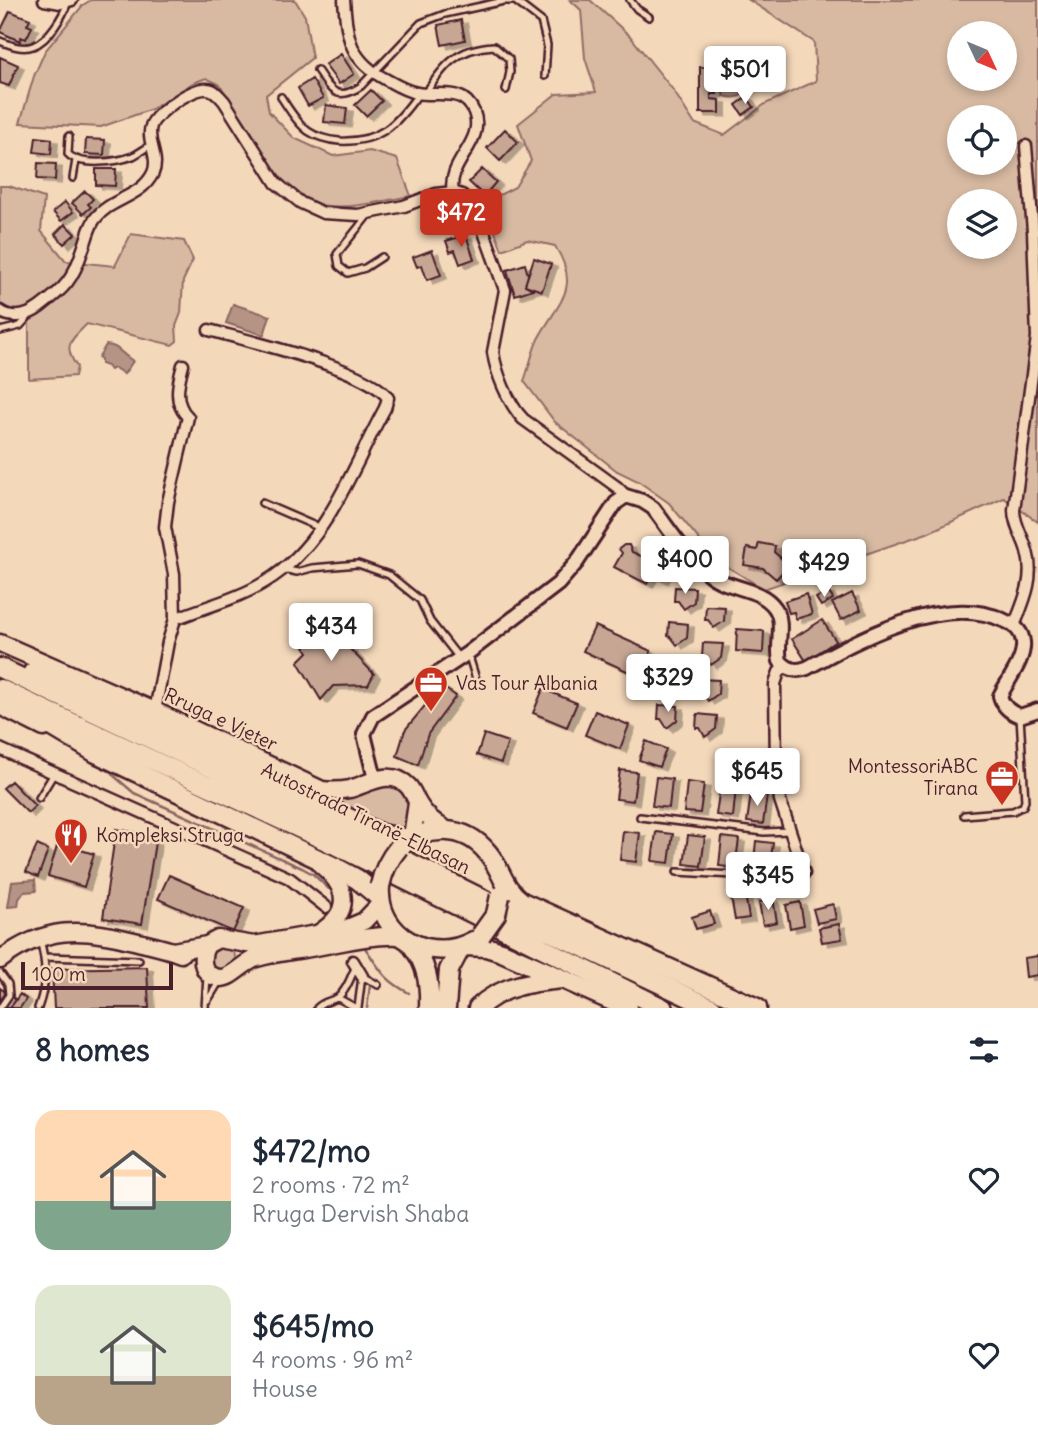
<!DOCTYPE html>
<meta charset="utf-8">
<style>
:root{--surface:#fff;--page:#f6f6f7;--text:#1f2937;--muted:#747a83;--accent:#c8321e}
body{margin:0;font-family:Delius,sans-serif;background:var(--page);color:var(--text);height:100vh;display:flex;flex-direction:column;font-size:26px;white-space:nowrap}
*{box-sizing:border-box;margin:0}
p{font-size:23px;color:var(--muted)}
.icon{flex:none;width:38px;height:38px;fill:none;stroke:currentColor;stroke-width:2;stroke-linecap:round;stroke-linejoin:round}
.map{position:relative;height:1008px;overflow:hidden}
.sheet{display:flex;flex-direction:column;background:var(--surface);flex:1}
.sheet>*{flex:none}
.needle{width:46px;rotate:134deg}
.tools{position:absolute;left:947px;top:21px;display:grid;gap:14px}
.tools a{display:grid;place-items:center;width:70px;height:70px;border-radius:50%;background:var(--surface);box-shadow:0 4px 10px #0003;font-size:35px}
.scale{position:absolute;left:21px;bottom:18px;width:152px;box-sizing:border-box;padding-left:7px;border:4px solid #4a1f2b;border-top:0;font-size:19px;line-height:24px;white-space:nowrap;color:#4a1f2b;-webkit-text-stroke:5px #f4d8ba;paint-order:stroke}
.price{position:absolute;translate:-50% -60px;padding:0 16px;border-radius:7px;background:#fff;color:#222;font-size:23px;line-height:46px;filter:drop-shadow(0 2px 4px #0008)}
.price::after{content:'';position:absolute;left:50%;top:42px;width:21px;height:16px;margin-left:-10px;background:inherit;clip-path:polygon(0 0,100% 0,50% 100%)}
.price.active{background:var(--accent);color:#fff}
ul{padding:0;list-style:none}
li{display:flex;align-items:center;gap:21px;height:175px;padding:0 35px}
li span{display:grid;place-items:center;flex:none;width:196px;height:140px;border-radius:21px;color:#555}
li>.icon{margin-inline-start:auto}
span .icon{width:84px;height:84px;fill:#fffc;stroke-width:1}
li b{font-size:30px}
h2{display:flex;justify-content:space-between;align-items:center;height:84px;padding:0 35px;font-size:30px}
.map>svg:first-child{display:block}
</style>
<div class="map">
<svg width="1038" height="1008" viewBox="0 0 1038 1008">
<defs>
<filter id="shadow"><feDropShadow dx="6" dy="3.5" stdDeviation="0" flood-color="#0004"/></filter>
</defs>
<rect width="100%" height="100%" fill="#f4d8ba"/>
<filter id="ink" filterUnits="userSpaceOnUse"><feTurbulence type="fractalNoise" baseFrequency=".0143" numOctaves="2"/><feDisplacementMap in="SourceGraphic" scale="14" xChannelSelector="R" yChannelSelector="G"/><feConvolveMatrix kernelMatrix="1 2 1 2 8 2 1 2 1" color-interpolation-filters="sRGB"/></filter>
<g filter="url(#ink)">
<path fill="#d8baa2" stroke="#916c66" stroke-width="2" fill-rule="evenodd" d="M91 0H295L305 16 312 58 266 95 269 112 294 138 333 156 370 151 397 159 411 196C382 201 350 210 320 205 279 197 243 117 219 84L206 78 193 83 152 109 101 127 20 123 34 76 45 51 83 5Z
M570 0H590L630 36 673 90 694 123 724 135 765 104 816 81 814 42 749 0H1038V522L1004 498 927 533 764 589 716 560 669 503 638 481 617 471 555 422 524 381C529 368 532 352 538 339 558 302 582 289 555 246L527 240 502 250 484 203 515 187 531 161 518 124 556 94 596 92 585 58 581 10ZM959 33H1004V79H959ZM959 117H1004V163H959ZM959 201H1004V247H959Z
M0 186H9L44 198 41 231 66 261 115 266 131 234 184 241 193 260 183 281 181 313 176 326 177 341 172 345 87 324C71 340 62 345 77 367L75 376 29 379V324L0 320Z
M388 782 403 789 410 805 407 825 394 831 320 798C345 801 365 791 388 782Z
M209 958a13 13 0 1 1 26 0a13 13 0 1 1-26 0Z"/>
<path fill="#b59485" stroke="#8a6561" stroke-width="2" d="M738 65 746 71V76L741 88 744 92C740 99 731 98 724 96L722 90 731 85 734 78 731 70Z
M233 304 270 316 264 335 226 323Z
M106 345C120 346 119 353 133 361L124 374 115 368 110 370 107 366 101 364V359L98 358Z
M35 880 36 891 24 892 19 899 18 906 8 907 12 882Z"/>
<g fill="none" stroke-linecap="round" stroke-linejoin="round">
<path stroke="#8a6561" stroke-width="2.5" d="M108 766 113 775 134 793 302 868 313 874 329 889
M363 945C380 968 381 978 409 993
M367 1008 370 986"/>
</g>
<path fill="#c7a794" stroke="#4a1f2b" stroke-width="2" filter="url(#shadow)" d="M10 11 30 19 27 25 32 27 26 39 21 37 20 41 0 32Z
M461 20 465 40 442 45 438 25Z
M341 54 354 74 339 84 325 65Z
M0 57 18 65 9 86 0 83Z
M700 67H718L721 73 717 82V94H711V99L720 100V113H700Z
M312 79 323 98 308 106 298 88Z
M371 90 382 101 366 116 355 105Z
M747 97 754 107 743 115 736 105Z
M326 105 347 108 345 124 324 122Z
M505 129 518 142 500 161 487 148Z
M36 137 52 139 51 154 34 152Z
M86 139 105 140 104 155 85 154Z
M38 163 56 164 55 180 37 179Z
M96 169H116L115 186 96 185Z
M482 169 496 182 484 196 469 182Z
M85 191 93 199 88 204 91 207 83 214 72 203Z
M65 202 73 212 61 221 53 212Z
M65 224 75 234 64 244 55 234Z
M466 235 474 259 460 264 455 250 450 252 446 241Z
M432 250 441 275 427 280 422 265 417 267 413 257Z
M534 258 551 264 542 291 525 285Z
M525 264 528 275 525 285 533 289 515 295 507 270Z
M759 543 775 546 774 552 789 565 776 579 763 568 744 565 747 548 757 550Z
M624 545H629L632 552 643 557 646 551 662 559 657 569 666 573 662 580 652 575 647 584 614 567 622 553 619 549Z
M675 587 695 588 694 602 684 609 678 601H674Z
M828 591 833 599 821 606 816 598Z
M852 593 861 610 841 620 832 603Z
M806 594 812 614 796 619 794 612 789 613 785 601Z
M706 606 725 607 724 621 714 628 708 620H705Z
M822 620 836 641 806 661 792 639Z
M314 622 350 649 374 674 368 685 333 686 321 700 298 662 308 652 304 646 307 642 300 638Z
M669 622 688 624 687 638 677 645 671 637 668 636Z
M595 626 651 651 640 677 583 651Z
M737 629 764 631 763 653 736 651Z
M703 643 723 644 721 658 711 665 705 657H702Z
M664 661 684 663 683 677 673 684 667 675H663Z
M699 679 719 680 718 694 708 701 702 693H698Z
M441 686 456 696 428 734 418 765 397 756 405 730Z
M543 689 577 703 567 727 533 713Z
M659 705 678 706 677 720 667 728 661 719H658Z
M595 711 629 725 620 749 585 735Z
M697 714 717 716 716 729 705 737 700 728H696Z
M484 734 508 742 501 763 477 755Z
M646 741 666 749 659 767 639 760Z
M735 764 758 769 755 787 732 782Z
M620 770 637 772 633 801 616 799Z
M656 777 672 779 669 808 652 806Z
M11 781 35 806 28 813 3 788Z
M687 782 704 784 700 813 684 812Z
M720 786 736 788 733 817 716 815Z
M751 793 767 795 763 824 747 822Z
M116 829 156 836 142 924 103 918Z
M623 831 640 833 636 862 620 860Z
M656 832 673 834 669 863 652 861Z
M688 835 705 837 701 866 684 864Z
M722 837 739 839 735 868 719 866Z
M756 841 773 843 769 872 753 870Z
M58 843 94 854 84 887 48 876Z
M37 845 48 850 38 877 26 872Z
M169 875 244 908 233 932 158 899Z
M745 894 749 918 735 920 731 897Z
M773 899 777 922 763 925 759 902Z
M800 902 804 925 790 928 786 905Z
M833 904 836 919 817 923 813 909Z
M710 911 714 924 696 929 692 917Z
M839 924 842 939 822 942 819 928Z
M1038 956V975L1026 977 1024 958Z
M147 967 149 1008H54L52 969Z
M0 988 16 1000 10 1008H0Z
M20 994 26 999 20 1008H10Z"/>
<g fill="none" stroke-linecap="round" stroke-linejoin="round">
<g stroke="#4a1f2b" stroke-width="10">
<path id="service" d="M630 0 637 9 649 17
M0 41C10 45 22 50 33 46 49 40 63 16 68 2
M317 70C331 91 337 102 361 86L421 23 445 14 504 1H515L541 21 547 45 545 76
M425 94C444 65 457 48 494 46L509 59 510 72 506 90
M281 97C289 109 297 123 308 131 318 138 328 140 339 141 380 143 397 124 419 93
M69 136 68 154C81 167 117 162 133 156 139 153 146 148 152 144
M73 178 76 160
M369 214 337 254 339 266 348 273 365 268 382 257
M0 331 20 326 29 316
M262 503 320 528
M283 569 297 572 312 568 358 564 389 575 420 600 430 621 459 658
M468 653 476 679
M39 798 55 772
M964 815 1013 811 1023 806 1025 801 1020 716
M640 817 764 832 789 831
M677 872 792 878H799L804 873
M45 957 139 960
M0 973 8 984 9 995 0 1008
M338 998 356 1008
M208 1000 219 982
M38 1008C47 983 47 965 40 940
M205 1008 207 976
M317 1008C324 1001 329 1002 337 998 346 992 351 977 355 968
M358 1008 362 976 378 985"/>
</g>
<g stroke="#4a1f2b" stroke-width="15">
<path id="minor" d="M44 0 61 3 72 0
M344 0C347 39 350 61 387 80 396 85 406 91 417 93 438 97 463 86 474 112 486 143 446 162 453 192
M0 311C13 320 28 316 40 307 65 288 73 280 83 249 87 239 89 227 95 219 110 198 141 198 153 173 160 157 146 141 151 126 155 113 193 87 207 89 215 89 219 96 224 101L276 183 301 203 323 213 358 215 404 206 436 194 453 192 462 195 475 207 505 290 493 352C496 373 508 403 523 419L617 487 626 496
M175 619 174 574 165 527 168 502 188 417C173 403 178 383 183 365
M1014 626C1024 601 1035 578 1027 551 1023 536 1014 525 1014 510L1037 337 1033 231 1026 146
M785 666 779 672 775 684 776 771 780 800 804 873
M155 711 168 642 175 619C204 607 238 599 265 582 327 545 352 468 385 408L388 398C367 368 248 341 209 330
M0 749 289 878 326 907
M353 961 362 976"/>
</g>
<g stroke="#4a1f2b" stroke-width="18">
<path id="tertiary" d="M375 779 364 734 373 716 468 653 558 584 577 562 616 503 626 496 642 501 653 508C670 530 687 558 709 574 728 590 761 587 775 608 785 622 776 645 780 661 788 670 796 672 807 668 859 639 943 593 1003 620 1013 624 1022 631 1023 642 1025 660 1007 681 1000 696 1003 707 1010 712 1020 716L1038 710"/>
</g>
<g stroke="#4a1f2b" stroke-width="21">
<path id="primary" d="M0 643 155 711 322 790C332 791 340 791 350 789 368 784 391 768 408 786 413 791 415 799 419 805 426 817 436 824 448 831
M412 837 417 803
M319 933C352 912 349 888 321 865
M207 945C199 958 202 977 220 978 233 978 243 962 257 958 274 953 293 951 310 948 340 943 371 934 401 936
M173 951 207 945 218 939 254 945 345 929 364 921 381 903
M0 960C45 926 81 927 134 941 150 945 166 948 181 954"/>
</g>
<g stroke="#4a1f2b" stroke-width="23">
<path id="trunk" d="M399 847C426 826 464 823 488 853 502 870 502 887 522 902L757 1008
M380 886C376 936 431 965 473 941
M411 944C427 964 430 983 429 1008
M464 946 486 947 502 952 628 1008
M446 1008 449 970 461 947
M478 1008C502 985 531 982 562 979"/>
</g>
<g stroke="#4a1f2b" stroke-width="23">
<path id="motorway" d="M0 668 340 828 525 920 712 1008
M33 672 153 721 381 834 409 839
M0 689 333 844 663 1008
M0 705 44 727
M36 717 96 753 333 866 357 879 380 898"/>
</g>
<use href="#service" stroke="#f4d8ba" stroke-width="5"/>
<use href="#minor" stroke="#f4d8ba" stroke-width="10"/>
<use href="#tertiary" stroke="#f4d8ba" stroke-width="12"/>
<use href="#primary" stroke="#f4d8ba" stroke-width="16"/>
<use href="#trunk" stroke="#f4d8ba" stroke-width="18"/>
<use href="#motorway" stroke="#f4d8ba" stroke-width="18"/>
<g stroke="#4a1f2b" stroke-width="23" stroke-linecap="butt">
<path id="trunk-bridge" d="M380 886C383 870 389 859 399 847
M481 935 496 914 500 896"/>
</g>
<use href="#trunk-bridge" stroke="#f4d8ba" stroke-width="18"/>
</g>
</g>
<defs>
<g id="office-pin" transform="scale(1.75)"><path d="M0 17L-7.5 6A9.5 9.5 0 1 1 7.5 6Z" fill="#c8321e" stroke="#f4d8ba"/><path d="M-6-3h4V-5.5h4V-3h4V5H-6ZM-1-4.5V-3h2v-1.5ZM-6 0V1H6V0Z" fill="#fff"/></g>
<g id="restaurant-pin" transform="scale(1.75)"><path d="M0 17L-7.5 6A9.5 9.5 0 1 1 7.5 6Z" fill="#c8321e" stroke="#f4d8ba"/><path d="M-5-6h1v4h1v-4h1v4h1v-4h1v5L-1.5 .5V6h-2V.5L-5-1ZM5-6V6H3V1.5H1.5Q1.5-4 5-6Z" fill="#fff"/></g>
</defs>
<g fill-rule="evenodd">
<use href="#office-pin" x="431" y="683"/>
<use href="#office-pin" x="1002" y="777"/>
<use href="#restaurant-pin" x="71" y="835"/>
</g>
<g text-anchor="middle" stroke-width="5" stroke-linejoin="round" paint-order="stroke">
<g font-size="19" fill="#4a1f2b" stroke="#f4d8ba" text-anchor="start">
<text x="456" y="690">Vas Tour Albania</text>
<text x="978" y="773" text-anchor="end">MontessoriABC<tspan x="978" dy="22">Tirana</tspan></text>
<text x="96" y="842">Kompleksi Struga</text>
</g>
<g font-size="19" fill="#4a1f2b" stroke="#f4d8ba">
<text transform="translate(221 719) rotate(25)" y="7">Rruga e Vjeter</text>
<text transform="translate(366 818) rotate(26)" y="7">Autostrada Tiranë-Elbasan</text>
</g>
</g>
</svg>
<div class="tools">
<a><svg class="needle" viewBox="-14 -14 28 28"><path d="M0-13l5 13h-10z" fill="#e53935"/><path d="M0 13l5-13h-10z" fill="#747a83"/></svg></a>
<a><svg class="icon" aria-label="locate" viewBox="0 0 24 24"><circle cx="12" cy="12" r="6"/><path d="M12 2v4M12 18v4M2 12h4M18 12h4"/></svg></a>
<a><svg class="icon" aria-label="layers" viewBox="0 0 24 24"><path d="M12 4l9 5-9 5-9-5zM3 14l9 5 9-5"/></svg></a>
</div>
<div class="scale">100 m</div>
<b class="price" style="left:745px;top:106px">$501</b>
<b class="price active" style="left:461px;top:249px">$472</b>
<b class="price" style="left:685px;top:596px">$400</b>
<b class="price" style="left:824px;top:599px">$429</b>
<b class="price" style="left:331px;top:663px">$434</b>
<b class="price" style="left:668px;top:714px">$329</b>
<b class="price" style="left:757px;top:808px">$645</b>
<b class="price" style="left:768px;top:912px">$345</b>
</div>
<section class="sheet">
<h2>8 homes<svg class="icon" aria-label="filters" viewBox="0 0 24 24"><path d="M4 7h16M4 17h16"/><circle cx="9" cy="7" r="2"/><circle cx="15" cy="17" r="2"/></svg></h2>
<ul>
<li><span style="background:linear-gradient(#ffd9b3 65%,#7fa58c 0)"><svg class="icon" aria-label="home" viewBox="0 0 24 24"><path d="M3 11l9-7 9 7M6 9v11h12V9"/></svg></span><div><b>$472/mo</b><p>2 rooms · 72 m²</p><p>Rruga Dervish Shaba</p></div><svg class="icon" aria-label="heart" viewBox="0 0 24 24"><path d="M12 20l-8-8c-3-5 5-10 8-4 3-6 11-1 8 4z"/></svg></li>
<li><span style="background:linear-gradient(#dfe7d0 65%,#b9a48a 0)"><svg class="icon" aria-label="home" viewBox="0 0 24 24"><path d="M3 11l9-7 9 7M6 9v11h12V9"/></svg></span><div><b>$645/mo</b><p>4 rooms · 96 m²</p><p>House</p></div><svg class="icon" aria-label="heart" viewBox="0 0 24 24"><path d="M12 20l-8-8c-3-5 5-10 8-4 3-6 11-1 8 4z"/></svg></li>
</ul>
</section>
